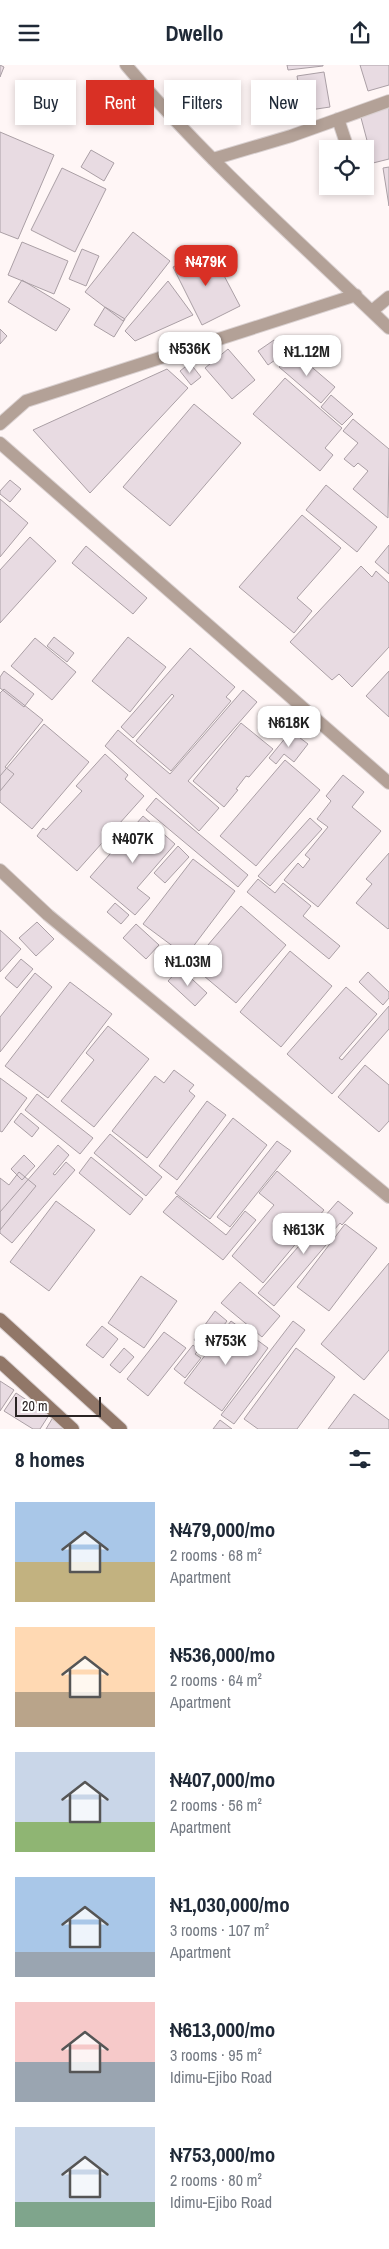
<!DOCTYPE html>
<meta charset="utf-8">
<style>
:root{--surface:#fff;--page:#f2f2f3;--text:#1f2937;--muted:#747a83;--accent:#d93025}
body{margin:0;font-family:"Archivo Narrow",sans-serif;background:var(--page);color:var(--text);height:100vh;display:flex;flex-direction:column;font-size:19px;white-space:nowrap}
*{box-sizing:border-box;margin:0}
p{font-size:16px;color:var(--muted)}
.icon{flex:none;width:28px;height:28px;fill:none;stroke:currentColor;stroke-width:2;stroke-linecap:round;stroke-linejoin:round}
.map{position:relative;height:1364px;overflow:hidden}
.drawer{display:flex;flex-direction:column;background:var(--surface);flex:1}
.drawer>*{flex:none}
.guide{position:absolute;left:15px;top:15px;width:360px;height:45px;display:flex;gap:10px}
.tools{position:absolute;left:319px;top:75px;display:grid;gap:10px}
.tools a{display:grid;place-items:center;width:55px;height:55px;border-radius:0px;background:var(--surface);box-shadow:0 2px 8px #0003;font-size:25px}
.scale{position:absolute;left:15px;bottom:12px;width:86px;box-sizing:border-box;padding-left:5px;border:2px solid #2a2424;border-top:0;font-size:14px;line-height:18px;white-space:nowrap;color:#2a2424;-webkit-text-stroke:4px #fff;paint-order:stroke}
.price{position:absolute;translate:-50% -42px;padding:0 11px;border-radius:10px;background:#fff;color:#222;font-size:16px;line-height:32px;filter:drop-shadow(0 1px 2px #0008)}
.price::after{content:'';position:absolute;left:50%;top:30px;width:15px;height:11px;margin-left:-8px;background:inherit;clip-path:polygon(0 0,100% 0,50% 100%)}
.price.on{background:var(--accent);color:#fff}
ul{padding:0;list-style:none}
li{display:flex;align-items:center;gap:15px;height:125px;padding:0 15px}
li span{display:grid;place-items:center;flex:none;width:140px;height:100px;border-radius:0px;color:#555}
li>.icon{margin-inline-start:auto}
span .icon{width:60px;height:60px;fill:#fffc;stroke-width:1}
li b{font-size:21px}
h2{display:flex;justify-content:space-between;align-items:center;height:60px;padding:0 15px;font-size:21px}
.chip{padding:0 18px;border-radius:0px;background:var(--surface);box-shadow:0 2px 8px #0003;font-size:18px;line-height:45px}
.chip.on{background:var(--accent);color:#fff}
header{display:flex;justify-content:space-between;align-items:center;height:65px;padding:0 15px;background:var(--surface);font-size:22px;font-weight:700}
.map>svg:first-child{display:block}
</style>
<header><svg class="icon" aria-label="menu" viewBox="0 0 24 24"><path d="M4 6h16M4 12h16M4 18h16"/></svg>Dwello<svg class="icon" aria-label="share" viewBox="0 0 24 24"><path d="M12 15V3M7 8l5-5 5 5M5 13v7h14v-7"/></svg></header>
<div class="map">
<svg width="389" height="1364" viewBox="0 0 389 1364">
<rect width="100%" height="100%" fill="#fff6f6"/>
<path fill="#e8dbe2" stroke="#aa9fa5" d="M0 0 4 2 0 12Z
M287 0H323V1L288 5Z
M360 0H389V20L368 26Z
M324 7 330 42 303 46 297 11Z
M389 41V94L373 98 360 49Z
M0 67 54 90 18 174 0 167Z
M91 85 114 98 104 116 81 102Z
M389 102V141L383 103Z
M62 103 106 124 75 187 31 165Z
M133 167 170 196 123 256 85 227Z
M22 177 68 196 54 229 8 210Z
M82 184 99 191 86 221 69 214Z
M210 184 240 241 202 260 173 202Z
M22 215 70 244 56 266 8 237Z
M168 216 193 250 135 276 125 266Z
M105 242 125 254 114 272 94 260Z
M0 264 7 271 0 279Z
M274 275 285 288 268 300 258 286Z
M228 284 255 315 232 334 205 303Z
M293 286 335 322 321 338 279 302Z
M190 298 201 312 191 320 180 306Z
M167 304 188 323 90 428 33 365Z
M285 313 342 363 325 383 333 390 320 406 253 349Z
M331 330 353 349 342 360 321 342Z
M194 339 241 378 170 461 123 422Z
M353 354 389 384 388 453 353 424 368 406 358 398 354 402 344 394 358 378 343 366Z
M10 415 21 424 10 437 0 429V426Z
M326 420 377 462 357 487 306 445Z
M0 434 28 458 0 492Z
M302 450 341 483 297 533 312 546 294 568 239 522Z
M30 472 56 496 0 558V505Z
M389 480V509L375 497Z
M86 481 147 533 133 549 72 498Z
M361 501 372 512 376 506 389 518V582L352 622 339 609 332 615 290 577Z
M54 572 74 588 67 597 47 581Z
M128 572 166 602 130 647 92 616Z
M35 573 76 607 52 635 11 601Z
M190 583 235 622 226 632 231 636 171 706 136 676 174 631 172 629 133 673 121 662Z
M4 606 34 629 24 642 0 623V612Z
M389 606V652L366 631Z
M4 624 43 655 5 702 14 709 0 726V628Z
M243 625 257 637 188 716 219 743 199 766 105 681 118 665 170 709Z
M241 658 273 684 249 712 246 711 236 724 238 725 224 742 193 716Z
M44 659 89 697 32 764 0 737V711Z
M291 666 308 679 294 697 284 689 276 699 269 693Z
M105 689 128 710 125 714 144 731 77 806 37 771 43 763 46 765 82 726 76 721Z
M285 695 320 725 256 801 220 771Z
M343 710 364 727 352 742 381 766 318 842 284 815 298 798 303 803 310 794 305 790 328 762 317 754 331 736 326 731Z
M156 733 248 810 238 822 146 745Z
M143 751 175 779 137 823 150 833 135 850 90 812Z
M310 753 322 764 270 821 258 811Z
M178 781 189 792 165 818 154 808Z
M389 788V863L388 864 356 838 372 819 366 814Z
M193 794 235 826 186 891 143 859Z
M258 814 275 828 283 818 311 841 303 851 340 881 329 894 247 827Z
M115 838 129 850 121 859 107 847Z
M241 841 286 880 236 938 191 900Z
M37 857 54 874 36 891 19 873Z
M136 859 159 880 146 894 123 873Z
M0 865 21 884 0 907Z
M290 886 332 921 281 982 240 947Z
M21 894 33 904 17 923 5 913Z
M180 903 207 928 195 941 168 916Z
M368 907 389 927V933L383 940 359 917Z
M35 908 52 922 0 987V952Z
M70 917 112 949 48 1033 5 1001Z
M346 922 377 949 339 993 342 995 389 941V964L332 1029 287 989Z
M108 961 149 994 94 1062 61 1036 94 995 86 988Z
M365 1000 389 1020V1056L379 1067 338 1032Z
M174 1005 194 1020 189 1026 195 1031 147 1093 112 1066 155 1011 164 1018Z
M0 1013 27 1033 2 1067 0 1066Z
M37 1029 93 1073 80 1089 25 1045Z
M207 1036 226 1050 177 1115 159 1101Z
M21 1048 39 1063 32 1072 14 1057Z
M233 1053 267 1080 210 1154 175 1128Z
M110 1069 162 1112 146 1131 94 1088Z
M277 1076 291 1086 230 1162 217 1152Z
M58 1080 69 1090 53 1109 55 1110 66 1097 75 1105 12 1178 0 1168V1147Z
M24 1090 35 1101 22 1115 11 1104Z
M91 1092 143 1134 130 1150 79 1108Z
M277 1106 324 1145 263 1218 232 1191 274 1140 259 1128Z
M19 1107 36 1121 0 1165V1113L9 1120Z
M177 1131 226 1170 245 1146 256 1155 223 1195 163 1147Z
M56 1136 95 1165 49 1226 10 1197Z
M338 1136 353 1148 342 1160 340 1158 323 1178 326 1180 274 1241 258 1228Z
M345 1159 377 1183 329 1246 297 1222Z
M389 1198V1285L364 1315 321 1279Z
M141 1211 177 1236 144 1283 108 1258Z
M240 1217 280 1251 262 1272 221 1238Z
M215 1246 227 1256 206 1284 194 1275Z
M231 1256 268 1283 222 1346 184 1318Z
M293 1256 305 1265 234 1359 221 1350Z
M102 1261 118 1274 103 1293 86 1280Z
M164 1267 186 1283 148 1331 127 1314Z
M193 1280 199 1285 195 1289 201 1293 185 1313 174 1304Z
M124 1283 134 1292 120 1308 110 1300Z
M296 1283 335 1312 297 1364H258L244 1354Z
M0 1316 14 1325 0 1346Z
M16 1328 49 1350 40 1364H33L4 1346Z
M354 1329 389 1355V1364H328Z
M52 1354 70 1364H46Z
M220 1355 232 1364H213Z"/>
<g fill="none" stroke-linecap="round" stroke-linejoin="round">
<g stroke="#d9d0d0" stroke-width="14">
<path id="service" d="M338 54 348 84
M213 94 291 71 389 36"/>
</g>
<g stroke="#d9d0d0" stroke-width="14">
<path id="minor" d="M126 0C206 95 300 177 389 263
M372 246 389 232
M0 359 26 336 356 230
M0 378 389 718
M0 805 48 850 389 1132"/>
</g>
<g stroke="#d9d0d0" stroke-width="14">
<path id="secondary" d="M0 1254 121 1364
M0 1297 73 1364"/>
</g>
<use href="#service" stroke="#b3a197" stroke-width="12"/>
<use href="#minor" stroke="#b3a197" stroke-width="12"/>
<use href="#secondary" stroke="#917768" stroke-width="12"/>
</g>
</svg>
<div class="tools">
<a><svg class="icon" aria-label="locate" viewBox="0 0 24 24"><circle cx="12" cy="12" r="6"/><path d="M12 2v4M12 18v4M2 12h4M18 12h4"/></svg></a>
</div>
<div class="scale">20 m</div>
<b class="price on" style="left:206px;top:222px">₦479K</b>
<b class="price" style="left:190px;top:309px">₦536K</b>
<b class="price" style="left:307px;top:312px">₦1.12M</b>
<b class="price" style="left:289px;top:683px">₦618K</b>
<b class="price" style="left:133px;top:799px">₦407K</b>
<b class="price" style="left:188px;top:922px">₦1.03M</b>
<b class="price" style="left:304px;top:1190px">₦613K</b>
<b class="price" style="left:226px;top:1301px">₦753K</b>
<div class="guide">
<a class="chip">Buy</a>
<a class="chip on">Rent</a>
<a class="chip">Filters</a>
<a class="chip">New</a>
</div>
</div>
<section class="drawer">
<h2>8 homes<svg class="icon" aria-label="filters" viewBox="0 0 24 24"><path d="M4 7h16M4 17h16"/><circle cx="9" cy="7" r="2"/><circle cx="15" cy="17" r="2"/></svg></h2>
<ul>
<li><span style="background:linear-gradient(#a9c7e8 60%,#c2b280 0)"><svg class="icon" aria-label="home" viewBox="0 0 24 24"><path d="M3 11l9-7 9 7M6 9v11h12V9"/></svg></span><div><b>₦479,000/mo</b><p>2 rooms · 68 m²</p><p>Apartment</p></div></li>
<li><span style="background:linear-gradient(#ffd9b3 65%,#b9a48a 0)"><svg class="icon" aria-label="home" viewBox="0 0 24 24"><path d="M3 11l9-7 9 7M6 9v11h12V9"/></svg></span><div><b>₦536,000/mo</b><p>2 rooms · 64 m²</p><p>Apartment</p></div></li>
<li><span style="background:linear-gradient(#c9d6e8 70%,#8fb573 0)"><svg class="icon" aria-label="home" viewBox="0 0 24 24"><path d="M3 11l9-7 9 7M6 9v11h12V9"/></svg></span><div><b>₦407,000/mo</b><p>2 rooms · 56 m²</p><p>Apartment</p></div></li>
<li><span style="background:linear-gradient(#a9c7e8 75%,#9aa5b1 0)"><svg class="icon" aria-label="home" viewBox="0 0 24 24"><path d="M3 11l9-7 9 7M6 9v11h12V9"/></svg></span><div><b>₦1,030,000/mo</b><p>3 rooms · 107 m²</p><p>Apartment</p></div></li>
<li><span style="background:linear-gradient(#f6c9c9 60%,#9aa5b1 0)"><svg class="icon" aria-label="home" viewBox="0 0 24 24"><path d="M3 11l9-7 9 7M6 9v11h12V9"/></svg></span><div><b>₦613,000/mo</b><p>3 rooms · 95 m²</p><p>Idimu-Ejibo Road</p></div></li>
<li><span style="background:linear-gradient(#c9d6e8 75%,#7fa58c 0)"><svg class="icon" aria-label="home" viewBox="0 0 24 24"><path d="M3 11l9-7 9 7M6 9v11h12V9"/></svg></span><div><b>₦753,000/mo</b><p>2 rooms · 80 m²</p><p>Idimu-Ejibo Road</p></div></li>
</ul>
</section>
